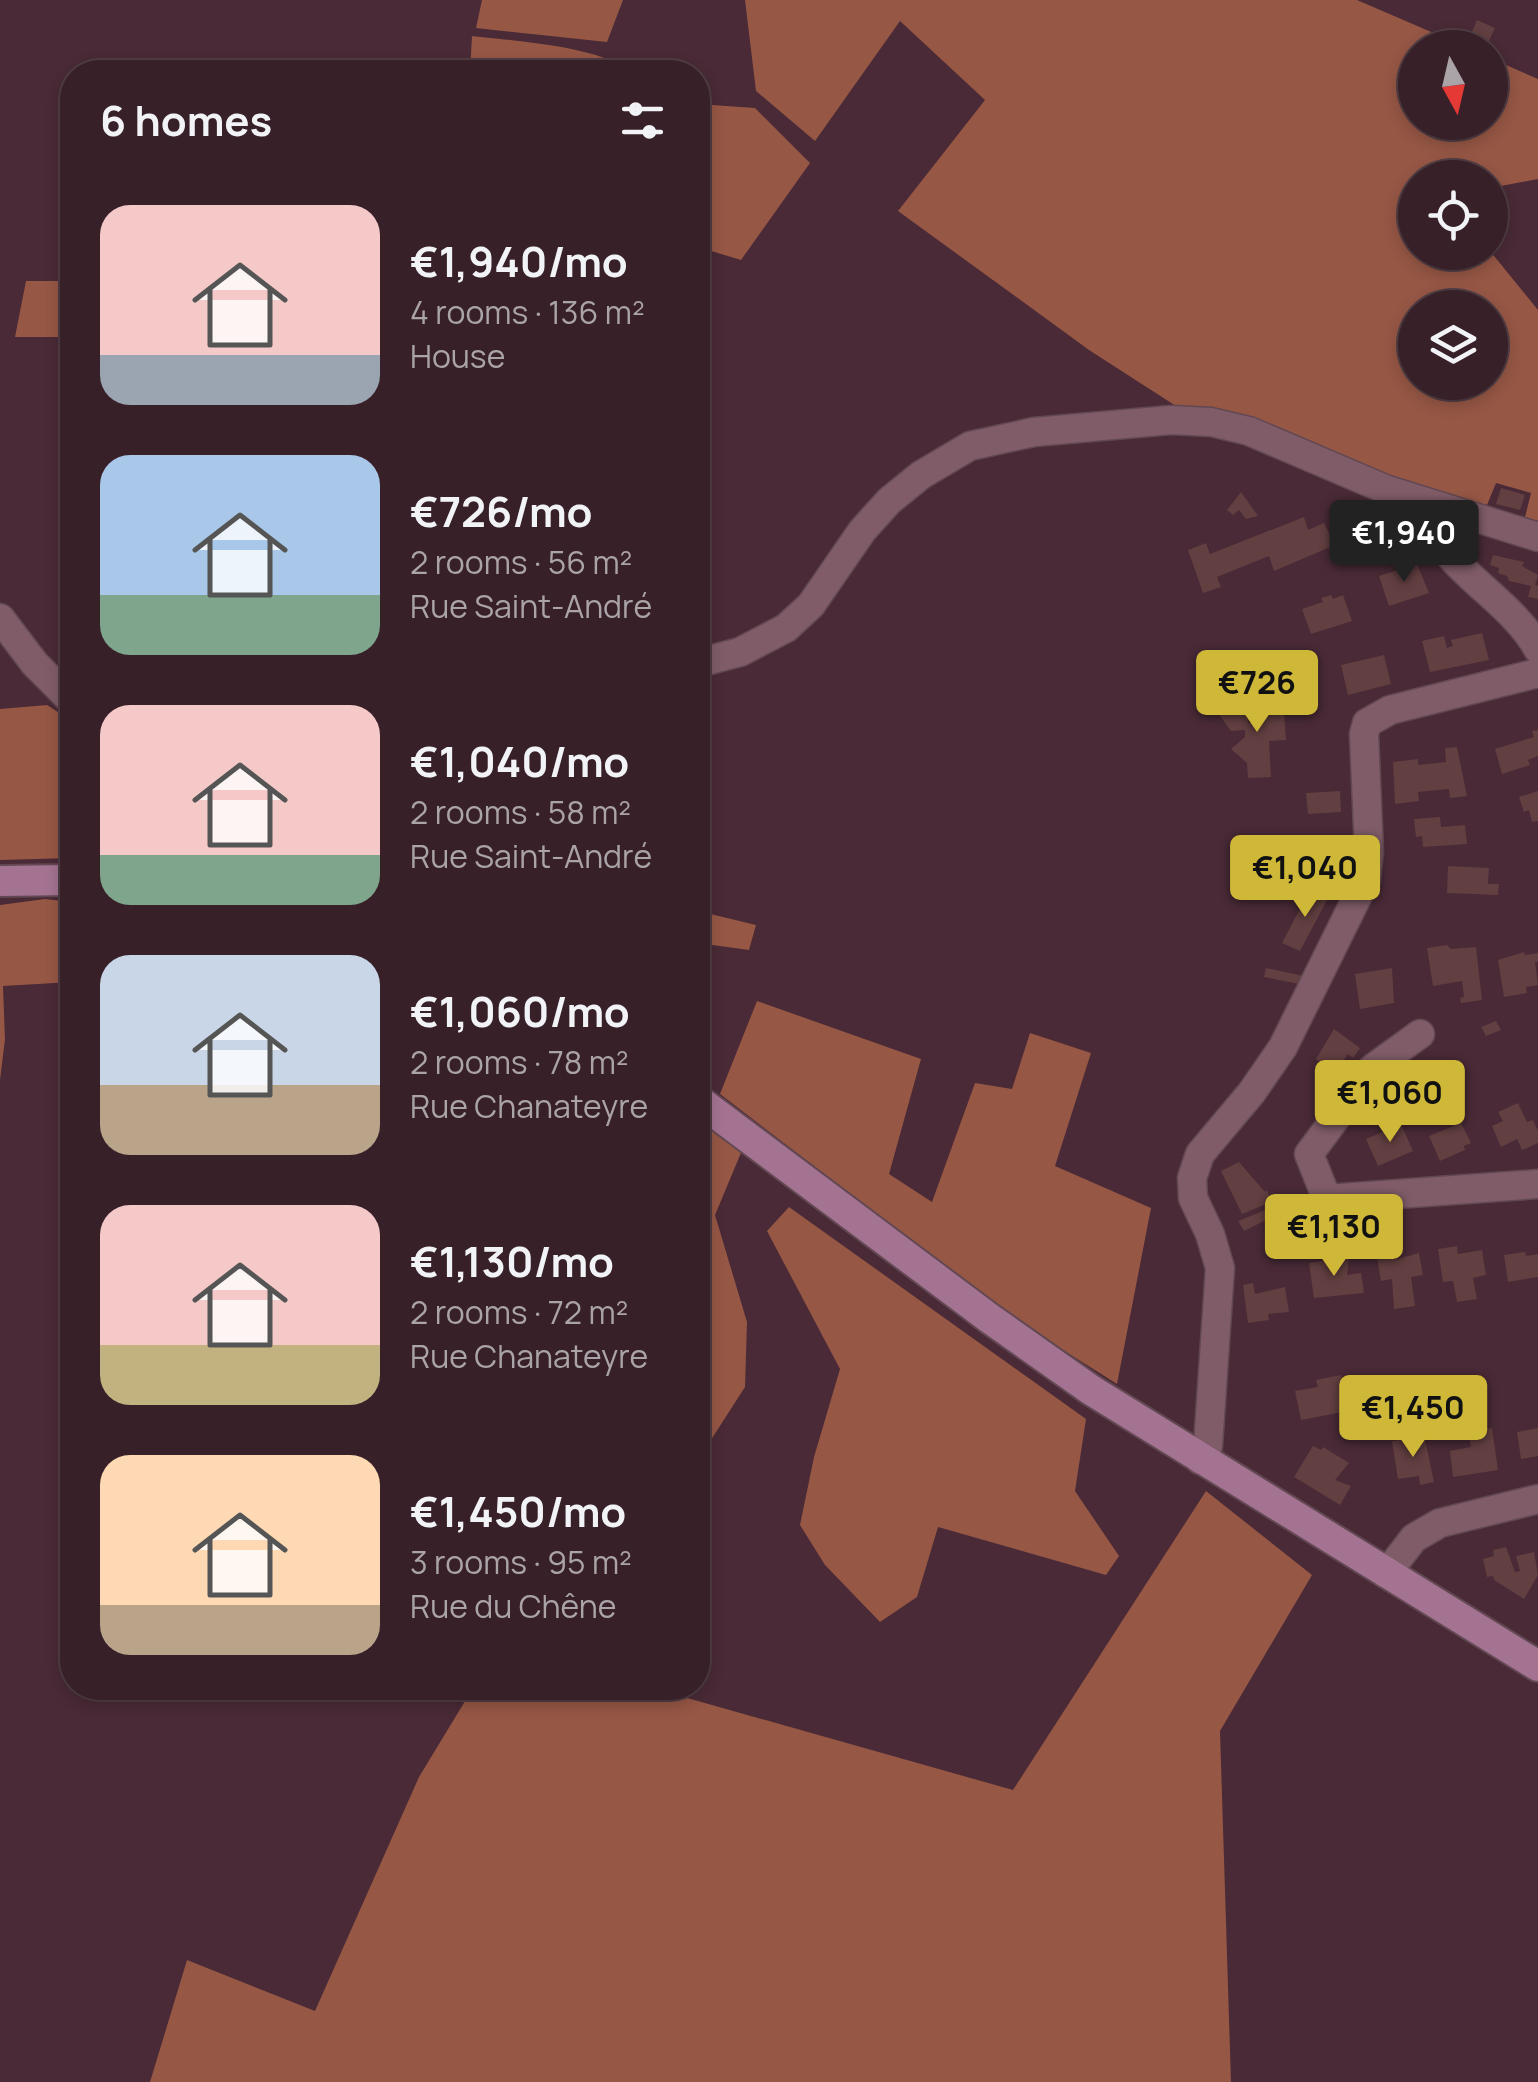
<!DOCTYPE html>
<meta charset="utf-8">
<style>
:root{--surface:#372028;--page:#3e2830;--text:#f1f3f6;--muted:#aaa3a8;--line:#513e45;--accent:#cfb837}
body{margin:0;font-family:Manrope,sans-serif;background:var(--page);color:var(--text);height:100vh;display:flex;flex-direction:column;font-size:38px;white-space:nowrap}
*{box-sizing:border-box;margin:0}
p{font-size:32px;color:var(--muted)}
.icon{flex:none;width:55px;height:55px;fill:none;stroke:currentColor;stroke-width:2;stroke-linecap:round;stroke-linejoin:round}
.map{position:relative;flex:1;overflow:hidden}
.side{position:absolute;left:60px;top:60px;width:650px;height:1640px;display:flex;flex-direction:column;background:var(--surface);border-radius:40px;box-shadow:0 5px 15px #0003,0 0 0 2px var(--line)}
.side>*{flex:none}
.needle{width:65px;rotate:172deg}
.fabs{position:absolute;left:1398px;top:30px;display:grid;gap:20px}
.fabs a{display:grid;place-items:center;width:110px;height:110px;border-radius:50%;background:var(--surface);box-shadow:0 5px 15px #0003,0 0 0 2px var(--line);font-size:50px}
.price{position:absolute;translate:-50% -85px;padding:0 22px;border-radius:10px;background:var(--accent);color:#111;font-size:32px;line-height:65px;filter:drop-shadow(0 2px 5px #0008)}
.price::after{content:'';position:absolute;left:50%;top:60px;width:30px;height:22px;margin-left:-15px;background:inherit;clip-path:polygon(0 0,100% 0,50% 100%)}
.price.current{background:#222;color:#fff}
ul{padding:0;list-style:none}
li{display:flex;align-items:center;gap:30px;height:250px;padding:0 40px}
li span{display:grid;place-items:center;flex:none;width:280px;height:200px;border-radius:30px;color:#555}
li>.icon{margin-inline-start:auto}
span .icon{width:120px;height:120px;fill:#fffc;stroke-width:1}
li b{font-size:42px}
h2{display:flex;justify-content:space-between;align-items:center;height:120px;padding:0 40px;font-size:42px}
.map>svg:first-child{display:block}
</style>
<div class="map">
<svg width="1538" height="2082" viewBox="0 0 1538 2082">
<rect width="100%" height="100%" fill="#492a36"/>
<path fill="#965745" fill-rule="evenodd" d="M482 0H623L607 42 476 28Z
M745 0H1357L1466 47 1415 48V122H1490V58L1538 79V179L1490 188V178H1415V252L1490 251 1538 310V521L1525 517 1531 493 1496 483 1487 505 1417 490 1179 408 1089 350 898 211 985 100 900 21 815 141 756 91ZM1415 308H1490V382H1415Z
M472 36C504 40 610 47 626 72H470Z
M698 104 755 108 810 163 741 260 698 247Z
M26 281H72V337H15Z
M47 705 72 721V858L0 860V709Z
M45 899 72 902V982L3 986 5 1039 0 1080V905Z
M698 911 756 925 749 950 698 943Z
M757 1001 921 1059 889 1174 932 1202 975 1083 1012 1089 1030 1033 1091 1053 1055 1166 1151 1208 1117 1384 1011 1317 720 1094Z
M698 1113 743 1148 715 1215 747 1322 745 1387 698 1460Z
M789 1207 1086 1419 1075 1491 1119 1556 1106 1575 938 1527 917 1597 880 1622 825 1565 800 1525 814 1457 840 1369 767 1231Z
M1206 1491 1312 1575 1220 1731 1231 2082H150L187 1960 315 2011 419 1777 473 1688H652L1013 1790Z"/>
<path fill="#623f40" d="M1477 20 1495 28 1489 41 1471 34Z
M1501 488 1525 495 1520 510 1496 504Z
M1241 492 1258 516 1246 519 1239 510 1233 515 1227 510Z
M1304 517 1308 530 1324 523 1335 545 1274 571 1269 556 1217 577 1221 587 1203 593 1188 550 1206 543 1210 554Z
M1493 555 1524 562 1522 566 1538 575 1535 585 1538 586V599L1528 597 1531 586 1509 581 1507 576 1498 573 1499 568 1490 565Z
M1417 564 1429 593 1389 606 1379 576Z
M1331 595 1333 599 1343 595 1352 621 1311 634 1302 609 1323 602 1321 598Z
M1482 633 1489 660 1430 672 1422 641 1444 636 1447 648 1453 646 1451 640Z
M1384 655 1391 684 1348 695 1341 665Z
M1283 697 1286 740 1269 741 1271 777 1248 778 1247 763 1231 749 1245 737V730L1231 731 1218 713 1237 700 1247 715 1248 723 1260 722V718H1267L1266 698Z
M1538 730V756L1528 760 1530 765 1502 774 1495 749 1534 737 1532 731Z
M1457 747 1467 796 1450 798 1449 789 1418 792 1419 801 1395 804 1393 762 1418 759V765L1446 762 1445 748Z
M1340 791 1341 812 1308 814 1306 793Z
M1538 791V821L1532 822 1529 810 1524 812 1519 797Z
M1440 817 1441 827 1465 825 1467 844 1423 847 1422 836 1416 837 1414 819Z
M1448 866 1489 868 1488 884H1499L1498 895 1447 893Z
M1310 890 1328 898 1300 951 1282 943Z
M1447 945 1451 949 1476 947 1482 1000 1461 1003 1460 998 1464 997 1462 981 1433 986 1427 948Z
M1524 952 1525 955 1538 953V962H1535L1538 985 1526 987 1527 993 1504 997 1498 960Z
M1266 968 1304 976 1299 984 1264 977Z
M1392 968 1394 1003 1360 1009 1355 974Z
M1496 1021 1501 1030 1486 1036 1481 1027Z
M1334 1029 1360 1048 1353 1058 1348 1054 1335 1073 1316 1059Z
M1518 1103 1527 1122 1533 1120 1538 1131V1143L1522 1150 1517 1139 1501 1147 1492 1126 1503 1121 1498 1112Z
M1461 1123 1471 1143 1464 1146 1465 1150 1440 1161 1429 1136Z
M1401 1124 1413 1151 1378 1166 1366 1139Z
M1239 1162 1265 1192 1267 1190 1271 1202 1242 1214 1221 1171Z
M1268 1209 1272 1217 1244 1231 1238 1221Z
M1390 1237 1394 1260 1419 1253 1423 1275 1411 1277 1415 1306 1394 1309 1392 1279 1381 1281 1374 1240Z
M1457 1246 1458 1254 1482 1250 1486 1275 1473 1278 1477 1299 1457 1302 1453 1281 1443 1282 1438 1249Z
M1525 1252 1526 1256 1538 1254V1277L1508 1282 1504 1255Z
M1349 1257 1347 1275 1361 1273 1364 1293 1314 1298 1309 1263Z
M1253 1283 1255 1294 1285 1287 1289 1312 1268 1314 1269 1320 1248 1323 1243 1285Z
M1341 1375 1348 1411 1301 1420 1295 1391 1318 1387 1316 1380Z
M1492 1428 1498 1470 1453 1477 1450 1451 1471 1447 1468 1432Z
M1538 1428V1456L1521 1459 1517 1432Z
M1413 1438V1441L1425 1439 1434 1482 1420 1485 1419 1476 1398 1479 1392 1441Z
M1313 1446 1321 1450 1323 1447 1349 1463 1335 1480 1351 1486 1340 1505 1294 1477Z
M1506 1547 1515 1572 1520 1571 1516 1556 1534 1552 1538 1575 1524 1599 1494 1580 1493 1576 1487 1577 1483 1559 1494 1556 1493 1550Z"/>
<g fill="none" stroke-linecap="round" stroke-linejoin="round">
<g stroke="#624852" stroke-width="31">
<path id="minor" d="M1431 505 1427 518C1448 573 1511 599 1538 649
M0 618 35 664 72 701
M698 663 740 652 786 628 811 605 862 531 889 501 921 475 970 446 1034 432 1171 420 1211 422 1249 431 1385 489 1538 537
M1420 1034 1373 1068 1309 1154 1327 1199 1538 1184
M1200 1460 1208 1446 1220 1268 1210 1234 1193 1198 1192 1178 1200 1154 1252 1092 1283 1047 1366 879 1369 852 1364 734 1367 723 1390 710 1538 673
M1386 1574 1414 1538 1440 1523 1538 1499"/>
</g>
<g stroke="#624852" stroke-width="34">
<path id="major" d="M0 881 72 880
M698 1100 989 1318 1091 1390 1538 1666"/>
</g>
<use href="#minor" stroke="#7f5c68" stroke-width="28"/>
<use href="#major" stroke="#a47392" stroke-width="30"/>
</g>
</svg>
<div class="fabs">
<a><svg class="needle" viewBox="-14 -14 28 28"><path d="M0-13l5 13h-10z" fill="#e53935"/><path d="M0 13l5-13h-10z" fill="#aaa3a8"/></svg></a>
<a><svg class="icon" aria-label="locate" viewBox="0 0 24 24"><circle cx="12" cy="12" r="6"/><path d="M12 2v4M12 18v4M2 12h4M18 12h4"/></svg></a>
<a><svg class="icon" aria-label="layers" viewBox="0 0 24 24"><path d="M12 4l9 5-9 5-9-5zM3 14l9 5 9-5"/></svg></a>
</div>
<b class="price current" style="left:1404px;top:585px">€1,940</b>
<b class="price" style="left:1257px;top:735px">€726</b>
<b class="price" style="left:1305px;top:920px">€1,040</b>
<b class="price" style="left:1390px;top:1145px">€1,060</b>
<b class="price" style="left:1334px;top:1279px">€1,130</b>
<b class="price" style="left:1413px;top:1460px">€1,450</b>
<section class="side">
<h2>6 homes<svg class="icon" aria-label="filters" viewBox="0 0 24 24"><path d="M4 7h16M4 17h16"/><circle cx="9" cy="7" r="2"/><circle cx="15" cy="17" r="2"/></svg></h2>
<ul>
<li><span style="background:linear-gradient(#f6c9c9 75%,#9aa5b1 0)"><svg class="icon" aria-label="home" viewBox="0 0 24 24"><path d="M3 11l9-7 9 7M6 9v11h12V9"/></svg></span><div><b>€1,940/mo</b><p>4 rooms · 136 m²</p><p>House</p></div></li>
<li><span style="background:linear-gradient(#a9c7e8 70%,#7fa58c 0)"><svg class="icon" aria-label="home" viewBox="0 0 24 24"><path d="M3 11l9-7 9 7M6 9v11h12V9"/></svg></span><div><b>€726/mo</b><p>2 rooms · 56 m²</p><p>Rue Saint-André</p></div></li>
<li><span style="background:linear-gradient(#f6c9c9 75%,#7fa58c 0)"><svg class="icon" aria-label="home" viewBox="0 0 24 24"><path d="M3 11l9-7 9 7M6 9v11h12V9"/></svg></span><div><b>€1,040/mo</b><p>2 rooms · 58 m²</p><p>Rue Saint-André</p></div></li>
<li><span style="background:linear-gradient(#c9d6e8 65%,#b9a48a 0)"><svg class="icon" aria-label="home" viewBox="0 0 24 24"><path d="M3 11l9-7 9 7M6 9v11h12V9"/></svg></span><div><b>€1,060/mo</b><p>2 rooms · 78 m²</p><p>Rue Chanateyre</p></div></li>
<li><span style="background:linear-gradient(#f6c9c9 70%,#c2b280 0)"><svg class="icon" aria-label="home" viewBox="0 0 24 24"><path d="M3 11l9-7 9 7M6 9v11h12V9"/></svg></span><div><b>€1,130/mo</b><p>2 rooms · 72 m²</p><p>Rue Chanateyre</p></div></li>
<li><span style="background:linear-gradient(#ffd9b3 75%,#b9a48a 0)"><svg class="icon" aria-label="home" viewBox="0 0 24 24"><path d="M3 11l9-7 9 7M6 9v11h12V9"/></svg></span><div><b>€1,450/mo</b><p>3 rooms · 95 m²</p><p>Rue du Chêne</p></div></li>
</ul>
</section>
</div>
